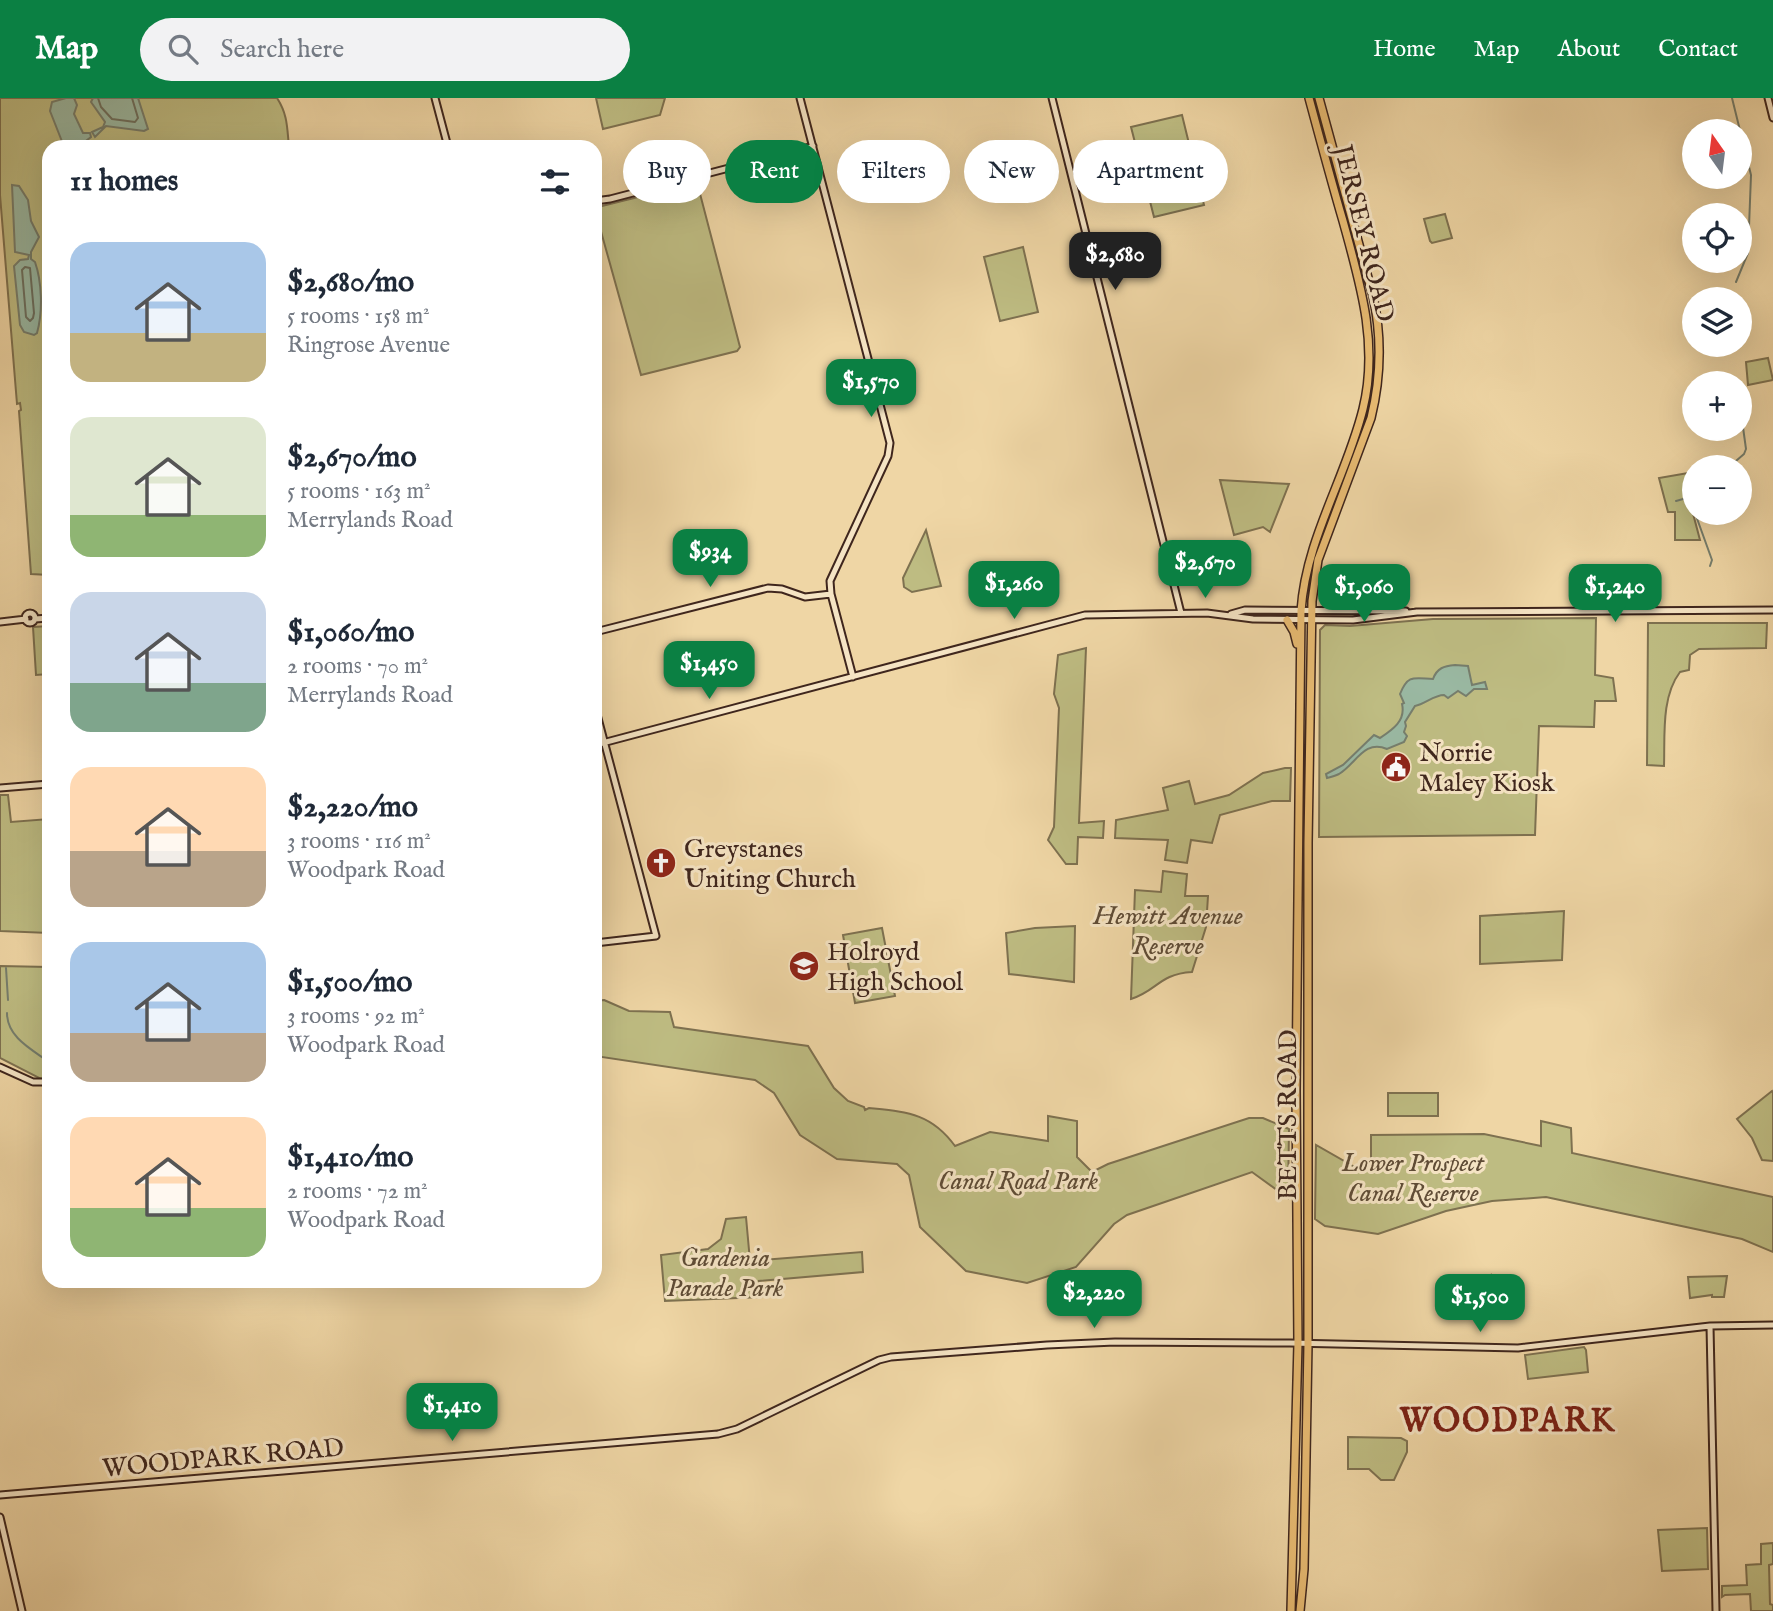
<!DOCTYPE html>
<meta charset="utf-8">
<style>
:root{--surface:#fff;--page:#f2f2f3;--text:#1f2937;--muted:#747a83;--accent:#0b8043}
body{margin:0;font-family:"IM FELL English",serif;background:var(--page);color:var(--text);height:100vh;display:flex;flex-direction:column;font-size:26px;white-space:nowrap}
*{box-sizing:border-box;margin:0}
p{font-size:23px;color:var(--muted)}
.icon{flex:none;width:38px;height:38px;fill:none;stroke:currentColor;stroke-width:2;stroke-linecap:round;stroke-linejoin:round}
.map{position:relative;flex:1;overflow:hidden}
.panel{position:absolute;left:42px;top:42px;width:560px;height:1148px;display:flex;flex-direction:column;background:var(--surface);border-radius:21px;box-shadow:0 7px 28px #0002}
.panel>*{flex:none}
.banner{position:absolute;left:623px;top:42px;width:665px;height:63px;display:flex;gap:14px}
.needle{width:46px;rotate:346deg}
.controls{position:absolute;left:1682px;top:21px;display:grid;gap:14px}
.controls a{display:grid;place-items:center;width:70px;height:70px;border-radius:50%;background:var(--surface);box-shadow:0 7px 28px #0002;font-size:35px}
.price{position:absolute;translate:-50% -60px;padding:0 16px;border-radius:14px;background:var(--accent);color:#fff;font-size:23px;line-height:46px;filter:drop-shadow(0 2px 4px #0008)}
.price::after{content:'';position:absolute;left:50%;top:42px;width:21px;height:16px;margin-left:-10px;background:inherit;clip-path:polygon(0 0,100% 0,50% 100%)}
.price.active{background:#222;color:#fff}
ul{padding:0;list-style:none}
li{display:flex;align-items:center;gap:21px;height:175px;padding:0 28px}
li span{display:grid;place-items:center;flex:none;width:196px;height:140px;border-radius:21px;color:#555}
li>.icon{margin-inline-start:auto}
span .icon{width:84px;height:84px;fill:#fffc;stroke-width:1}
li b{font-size:30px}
h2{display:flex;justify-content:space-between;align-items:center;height:84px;padding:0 28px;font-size:30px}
.tag{padding:0 24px;border-radius:32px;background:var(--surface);box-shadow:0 7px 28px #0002;font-size:24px;line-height:63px}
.tag.active{background:var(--accent);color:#fff}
header{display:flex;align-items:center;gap:42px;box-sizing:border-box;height:98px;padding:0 35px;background:var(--accent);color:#fff}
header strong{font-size:33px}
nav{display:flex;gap:38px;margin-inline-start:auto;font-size:24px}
.search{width:490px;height:63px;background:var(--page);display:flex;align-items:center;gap:18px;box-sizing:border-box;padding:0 24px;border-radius:38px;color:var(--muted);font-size:26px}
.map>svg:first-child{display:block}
</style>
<header>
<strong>Map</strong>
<div class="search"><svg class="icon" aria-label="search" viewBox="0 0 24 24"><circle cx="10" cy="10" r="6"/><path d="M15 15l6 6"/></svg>Search here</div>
<nav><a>Home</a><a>Map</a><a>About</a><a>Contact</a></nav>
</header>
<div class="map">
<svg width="1773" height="1513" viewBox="0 0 1773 1513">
<rect width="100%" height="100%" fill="#efd6a5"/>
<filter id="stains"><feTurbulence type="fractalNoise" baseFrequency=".00286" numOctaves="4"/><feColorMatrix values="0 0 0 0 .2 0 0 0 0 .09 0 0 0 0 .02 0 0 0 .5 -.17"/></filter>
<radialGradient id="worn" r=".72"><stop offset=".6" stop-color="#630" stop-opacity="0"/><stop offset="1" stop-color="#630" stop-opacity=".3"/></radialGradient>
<path fill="#bebc82" stroke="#7e7150" stroke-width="2" d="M0 0H277C288 17 287 30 289 49H49V477L31 476 19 313 21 312 20 305 17 306 0 97Z
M596 0H665L660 17 603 31Z
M1182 17 1204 107 1154 119 1131 29Z
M694 85 698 88 740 249 737 253 641 277 595 112 598 109Z
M1445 116 1452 140 1432 145 1430 143 1424 121Z
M1023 149 1038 214 1000 223 984 159Z
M1768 260 1773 282 1748 287 1746 264Z
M1694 374 1691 408 1700 442H1675V414H1668L1659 380Z
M1220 382 1289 386 1270 434 1263 429 1234 437Z
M926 432 941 488 912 494 904 489 903 480Z
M1596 520 1595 577 1613 580 1616 603H1595L1594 629 1539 628 1535 737 1319 739 1320 532 1325 527 1350 528 1433 521Z
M1648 525H1767L1766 550 1699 551 1690 557 1689 572 1680 574C1661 599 1665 638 1664 668L1647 667Z
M49 528V576L36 577 33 529Z
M1086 550 1079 725 1104 723 1103 740 1078 739 1077 766H1066L1048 742 1054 729 1059 610 1054 596 1058 557Z
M1285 670H1291L1290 703H1272L1220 717 1212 745 1191 742 1187 765 1165 762 1168 742 1115 740 1116 722 1168 712 1163 690 1189 683 1195 706 1229 697 1263 675Z
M0 697H8L11 724 49 721V835L0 833Z
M1163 773 1187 776 1185 798H1208L1206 829 1192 874C1159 876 1157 893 1131 901L1135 792 1161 794Z
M1564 813 1562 862 1480 866V818Z
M1075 828 1074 884 1009 876 1006 835 1035 830Z
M882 830 895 898 855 905 843 837Z
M0 868 49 869V978L41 981 0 960Z
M604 902 629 913 670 914 674 929 808 948 834 990 848 1003 864 1009 865 1012 869 1010C907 1014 931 1015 955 1048L990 1034 1048 1043V1018L1077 1023V1059L1092 1074 1108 1066 1249 1020H1263L1289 1031 1288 1100 1252 1074 1127 1117 1114 1126 1076 1169 1027 1185 966 1173 920 1129 909 1077 897 1066 837 1061 800 1037 774 995 755 982 595 958V903Z
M1772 993 1773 995V1063L1762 1062 1752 1040 1737 1021Z
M1388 995H1438V1018H1388Z
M1541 1023 1571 1030 1572 1055 1773 1099V1154L1742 1141 1546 1099 1492 1103 1446 1113 1378 1136 1325 1128 1315 1121 1316 1047 1353 1068H1371V1037L1484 1036 1541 1048Z
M746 1119 750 1163 862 1154 863 1174 759 1183 762 1199 665 1203 661 1157 708 1151 721 1141 726 1121Z
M1491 1177 1499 1204 1481 1215V1218H1448V1193L1473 1192Z
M1727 1178 1724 1199H1712V1197L1690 1200 1688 1179Z
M1584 1249 1586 1252 1588 1274 1528 1281 1525 1257Z
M1348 1339 1401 1340 1407 1343V1354L1394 1382H1381L1369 1371H1348Z
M1707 1430 1708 1471 1662 1473 1658 1432Z
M1773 1445V1466L1769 1467 1770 1506 1773 1507V1513H1751L1750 1496 1725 1497 1722 1499V1488L1747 1487 1746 1467 1761 1466V1446Z"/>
<path fill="#9ab9a3" stroke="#767e6d" stroke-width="2" d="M66 0H74L77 7 74 16 83 35H90L91 39 78 49 63 46 50 13 52 4Z
M93 0H138L148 31 144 33 106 28 95 39 92 34 103 29 105 24 91 4Z
M12 87 19 88 28 102 31 123 39 139 31 154V161L35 164C42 184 43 214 37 235L34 237 24 234 20 227 14 168 20 162 28 161 29 157 15 154Z
M1455 567 1468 568 1472 587 1485 584 1487 591H1474L1466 598 1458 593 1448 600 1444 597C1434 597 1425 606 1415 608L1405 624 1406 628 1404 634 1407 638 1404 644 1387 651C1364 641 1356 666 1339 676 1335 678 1331 679 1327 680L1326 676 1343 667 1374 637 1380 640C1392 632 1406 623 1402 606L1404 605 1400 596C1408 576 1414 580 1433 581 1437 570 1444 568 1455 567Z"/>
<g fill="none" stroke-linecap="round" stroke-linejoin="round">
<path stroke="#6c7060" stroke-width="2" d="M98 0 101 9 112 21 135 24 138 20 132 0
M25 169 30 170 34 215 33 220 30 223 26 219 22 172Z"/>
<path stroke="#767e6d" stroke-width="2" d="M1732 0 1751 77 1748 155 1736 184
M1729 369 1744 356 1746 351 1742 322 1748 302
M1676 403 1694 398
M1695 415 1712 462 1710 468
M6 870 8 902
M7 915C7 939 31 951 49 964"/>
<g stroke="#3f261d" stroke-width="9">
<path id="secondary" d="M435 0 448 49
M800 0 890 345 888 358 830 483 831 496 853 579
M1052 0 1181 515
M1768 0 1773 20
M595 103 610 101 813 48
M1416 514 1773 512
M25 520a5 5 0 1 1 10 0a5 5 0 1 1-10 0Z
M1231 516 1245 512 1406 513
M35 521 49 520
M0 524 26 521
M595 534 768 490 782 491 805 499 831 496
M595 609 656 838 595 845
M595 647 1085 517 1207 515 1253 521 1353 522 1417 514
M0 690 49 686
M0 969 33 984H49
M1710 1228 1716 1513
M0 1397 718 1336 737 1331 879 1262 891 1259 1047 1247 1115 1244 1290 1245 1518 1250 1710 1228 1773 1227
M0 1419 22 1513"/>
</g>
<g stroke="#3f261d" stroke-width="10">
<path id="highway" d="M1287 522 1294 534 1297 546
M1291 1513 1298 1245 1296 993 1301 513C1306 440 1346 380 1363 311 1379 246 1360 185 1343 123 1331 82 1320 41 1309 0
M1300 1513 1304 1471 1308 1246V745L1312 503 1318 462 1371 320C1381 279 1382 239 1373 198L1319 0"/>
</g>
<use href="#secondary" stroke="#f5e4c4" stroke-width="5"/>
<use href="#highway" stroke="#e8bb72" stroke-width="7"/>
</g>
<defs>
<g id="civic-disc" transform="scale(1.575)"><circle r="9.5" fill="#8f2418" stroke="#f5e4c4"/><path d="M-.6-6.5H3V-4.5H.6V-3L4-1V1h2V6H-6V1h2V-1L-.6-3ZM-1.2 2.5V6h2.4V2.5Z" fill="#fff"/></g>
<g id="church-disc" transform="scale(1.575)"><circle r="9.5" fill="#8f2418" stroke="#f5e4c4"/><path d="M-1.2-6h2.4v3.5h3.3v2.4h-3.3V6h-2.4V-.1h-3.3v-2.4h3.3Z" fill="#fff"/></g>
<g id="school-disc" transform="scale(1.575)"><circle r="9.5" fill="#8f2418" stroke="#f5e4c4"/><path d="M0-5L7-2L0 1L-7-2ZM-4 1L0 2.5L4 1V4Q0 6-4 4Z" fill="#fff"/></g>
</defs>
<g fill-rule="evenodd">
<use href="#civic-disc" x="1396" y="669"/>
<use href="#church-disc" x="661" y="765"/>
<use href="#school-disc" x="804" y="868"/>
</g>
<g text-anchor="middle" stroke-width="6" stroke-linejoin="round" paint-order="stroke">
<g font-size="26" fill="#3f261d" stroke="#f5e4c4">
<text transform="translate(1365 135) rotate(76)" y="9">JERSEY ROAD</text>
<text transform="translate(1287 1017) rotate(-90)" y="9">BETTS ROAD</text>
<text transform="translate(223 1359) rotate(-5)" y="9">WOODPARK ROAD</text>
</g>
<g font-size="26" fill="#3f261d" stroke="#f5e4c4" text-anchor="start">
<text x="1419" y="663">Norrie<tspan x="1419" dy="30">Maley Kiosk</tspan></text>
<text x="684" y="759">Greystanes<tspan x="684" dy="30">Uniting Church</tspan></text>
<text x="827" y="862">Holroyd<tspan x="827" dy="30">High School</tspan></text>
</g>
<g font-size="26" font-style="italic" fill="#5f4c36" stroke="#f5e4c4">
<text x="1168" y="826">Hewitt Avenue<tspan x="1168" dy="30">Reserve</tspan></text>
<text x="1413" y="1073">Lower Prospect<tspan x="1413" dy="30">Canal Reserve</tspan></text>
<text x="1018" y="1091">Canal Road Park</text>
<text x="725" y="1168">Gardenia<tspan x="725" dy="30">Parade Park</tspan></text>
</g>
<g font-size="33" font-weight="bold" letter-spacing="2" fill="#7a1f14" stroke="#f5e4c4">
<text x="1508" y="1333">WOODPARK</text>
</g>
</g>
<rect width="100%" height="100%" filter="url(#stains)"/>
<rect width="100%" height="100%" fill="url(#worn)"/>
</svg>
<div class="controls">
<a><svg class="needle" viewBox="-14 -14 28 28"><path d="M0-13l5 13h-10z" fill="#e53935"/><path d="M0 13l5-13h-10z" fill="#747a83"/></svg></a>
<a><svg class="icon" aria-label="locate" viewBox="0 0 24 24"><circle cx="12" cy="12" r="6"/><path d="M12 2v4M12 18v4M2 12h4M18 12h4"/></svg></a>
<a><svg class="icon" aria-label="layers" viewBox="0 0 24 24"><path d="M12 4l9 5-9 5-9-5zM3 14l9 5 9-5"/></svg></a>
<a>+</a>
<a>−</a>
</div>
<b class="price active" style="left:1115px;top:194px">$2,680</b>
<b class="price" style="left:871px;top:321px">$1,570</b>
<b class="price" style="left:710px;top:491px">$934</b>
<b class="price" style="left:1205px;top:502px">$2,670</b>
<b class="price" style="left:1014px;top:523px">$1,260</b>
<b class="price" style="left:1364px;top:526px">$1,060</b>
<b class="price" style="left:1615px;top:526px">$1,240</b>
<b class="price" style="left:709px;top:603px">$1,450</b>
<b class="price" style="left:1094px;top:1232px">$2,220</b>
<b class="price" style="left:1480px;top:1236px">$1,500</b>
<b class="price" style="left:452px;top:1345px">$1,410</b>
<div class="banner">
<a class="tag">Buy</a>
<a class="tag active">Rent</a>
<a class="tag">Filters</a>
<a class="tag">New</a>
<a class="tag">Apartment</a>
</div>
<section class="panel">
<h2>11 homes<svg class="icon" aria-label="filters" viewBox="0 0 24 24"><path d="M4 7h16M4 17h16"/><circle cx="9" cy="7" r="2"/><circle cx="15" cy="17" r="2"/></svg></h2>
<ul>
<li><span style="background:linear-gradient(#a9c7e8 65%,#c2b280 0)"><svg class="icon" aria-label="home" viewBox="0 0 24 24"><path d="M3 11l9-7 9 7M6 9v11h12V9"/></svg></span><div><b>$2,680/mo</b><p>5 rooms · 158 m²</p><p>Ringrose Avenue</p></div></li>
<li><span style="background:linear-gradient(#dfe7d0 70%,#8fb573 0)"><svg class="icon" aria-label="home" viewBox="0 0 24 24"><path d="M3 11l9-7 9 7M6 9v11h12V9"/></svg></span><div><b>$2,670/mo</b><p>5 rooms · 163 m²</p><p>Merrylands Road</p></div></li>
<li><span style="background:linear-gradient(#c9d6e8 65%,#7fa58c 0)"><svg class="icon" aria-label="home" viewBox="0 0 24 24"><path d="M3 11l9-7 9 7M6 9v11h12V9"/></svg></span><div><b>$1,060/mo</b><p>2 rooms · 70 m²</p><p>Merrylands Road</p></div></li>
<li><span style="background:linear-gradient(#ffd9b3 60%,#b9a48a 0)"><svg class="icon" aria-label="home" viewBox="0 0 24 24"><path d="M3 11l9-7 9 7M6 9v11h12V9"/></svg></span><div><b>$2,220/mo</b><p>3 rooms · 116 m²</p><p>Woodpark Road</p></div></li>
<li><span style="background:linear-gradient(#a9c7e8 65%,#b9a48a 0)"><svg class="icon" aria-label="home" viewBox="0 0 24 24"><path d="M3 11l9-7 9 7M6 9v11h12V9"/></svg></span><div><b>$1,500/mo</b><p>3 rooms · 92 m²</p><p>Woodpark Road</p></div></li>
<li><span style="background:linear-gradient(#ffd9b3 65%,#8fb573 0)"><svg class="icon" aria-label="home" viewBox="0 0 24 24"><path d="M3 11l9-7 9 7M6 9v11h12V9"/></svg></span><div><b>$1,410/mo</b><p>2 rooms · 72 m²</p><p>Woodpark Road</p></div></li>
</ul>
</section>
</div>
